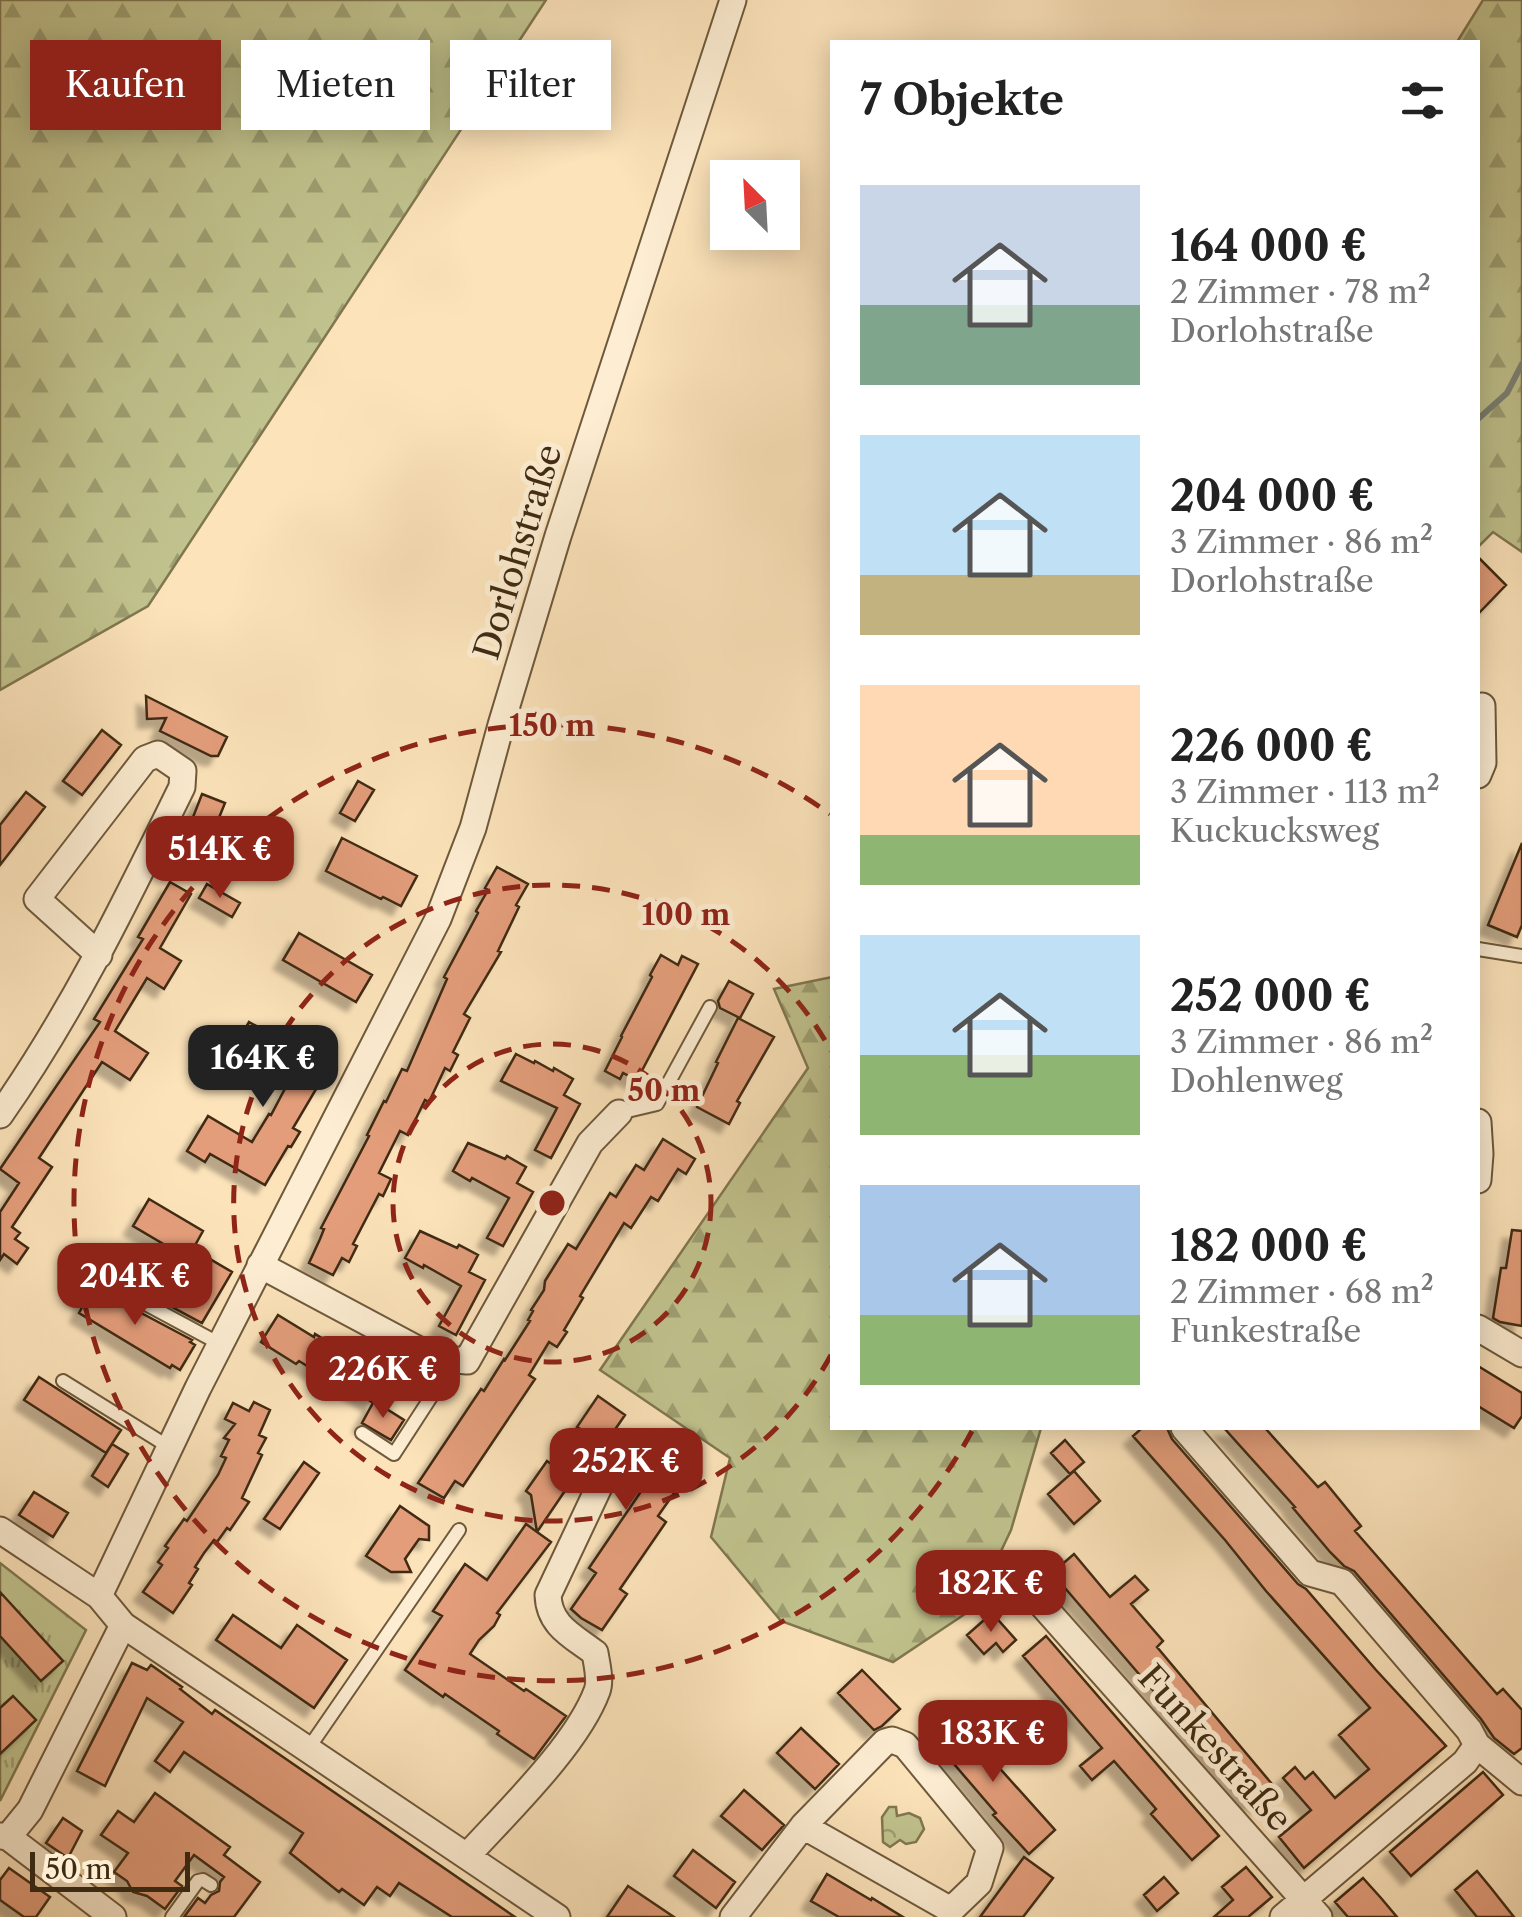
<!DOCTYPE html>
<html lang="de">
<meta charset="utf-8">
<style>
:root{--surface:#fff;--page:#f6f6f6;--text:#222;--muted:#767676;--accent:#8f2418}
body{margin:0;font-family:"Libre Caslon Text",serif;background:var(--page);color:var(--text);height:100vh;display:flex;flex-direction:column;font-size:38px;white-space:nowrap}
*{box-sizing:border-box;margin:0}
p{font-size:32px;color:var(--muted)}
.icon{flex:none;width:55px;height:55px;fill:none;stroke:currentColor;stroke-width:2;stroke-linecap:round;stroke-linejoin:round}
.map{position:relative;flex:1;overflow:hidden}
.sheet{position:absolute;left:830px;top:40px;width:650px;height:1390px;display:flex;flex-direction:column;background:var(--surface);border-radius:0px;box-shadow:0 5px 25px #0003}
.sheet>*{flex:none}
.guide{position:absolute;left:30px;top:40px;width:650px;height:90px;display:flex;gap:20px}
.needle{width:65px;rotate:336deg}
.fabs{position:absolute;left:710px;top:160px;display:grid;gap:20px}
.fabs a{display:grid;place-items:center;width:90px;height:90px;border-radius:0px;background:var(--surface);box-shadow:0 5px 25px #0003;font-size:50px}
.scale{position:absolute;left:30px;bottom:25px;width:160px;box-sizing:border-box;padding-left:10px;border:5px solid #3f2b12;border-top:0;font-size:28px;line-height:35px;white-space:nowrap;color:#3f2b12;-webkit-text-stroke:8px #fdedd2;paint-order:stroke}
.price{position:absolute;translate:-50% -85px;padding:0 22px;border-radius:20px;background:var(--accent);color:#fff;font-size:32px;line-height:65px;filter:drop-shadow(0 2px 5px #0008)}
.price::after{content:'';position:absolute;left:50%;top:60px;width:30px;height:22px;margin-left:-15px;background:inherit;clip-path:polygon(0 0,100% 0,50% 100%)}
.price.active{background:#222;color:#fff}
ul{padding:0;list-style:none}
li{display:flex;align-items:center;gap:30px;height:250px;padding:0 30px}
li span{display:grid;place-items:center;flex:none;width:280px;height:200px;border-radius:0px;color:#555}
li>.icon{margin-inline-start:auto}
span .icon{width:120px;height:120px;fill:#fffc;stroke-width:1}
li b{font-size:42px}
h2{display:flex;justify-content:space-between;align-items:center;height:120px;padding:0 30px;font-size:42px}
.chip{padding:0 35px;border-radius:0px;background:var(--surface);box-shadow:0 5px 25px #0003;font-size:35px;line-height:90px}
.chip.active{background:var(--accent);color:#fff}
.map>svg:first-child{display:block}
</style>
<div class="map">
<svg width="1522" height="1917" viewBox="0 0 1522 1917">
<defs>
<pattern id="grass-tufts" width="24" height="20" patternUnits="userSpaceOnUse" patternTransform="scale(2.5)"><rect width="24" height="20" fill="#c1c38e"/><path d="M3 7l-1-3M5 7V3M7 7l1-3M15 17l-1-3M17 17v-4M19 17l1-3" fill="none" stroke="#9e9f73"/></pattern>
<pattern id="forest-firs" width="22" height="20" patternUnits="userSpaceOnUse" patternTransform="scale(2.5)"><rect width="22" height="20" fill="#c1c38e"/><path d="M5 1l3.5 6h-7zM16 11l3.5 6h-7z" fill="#9e9f73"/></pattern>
<pattern id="park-crowns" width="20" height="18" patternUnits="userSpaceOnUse" patternTransform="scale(2.5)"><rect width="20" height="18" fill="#c1c38e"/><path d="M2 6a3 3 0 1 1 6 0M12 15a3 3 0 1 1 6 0" fill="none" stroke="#9e9f73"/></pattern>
<filter id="shadow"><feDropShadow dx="-9" dy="9" stdDeviation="2.5" flood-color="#0004"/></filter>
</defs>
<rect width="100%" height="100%" fill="#fce3ba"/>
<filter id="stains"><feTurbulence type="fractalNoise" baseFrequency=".002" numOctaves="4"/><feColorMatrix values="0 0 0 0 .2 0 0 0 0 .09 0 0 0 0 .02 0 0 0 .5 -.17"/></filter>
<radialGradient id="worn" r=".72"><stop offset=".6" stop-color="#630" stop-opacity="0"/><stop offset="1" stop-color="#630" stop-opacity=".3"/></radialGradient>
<path fill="url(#grass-tufts)" stroke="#807750" stroke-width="2.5" d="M0 1563 86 1630 0 1801Z"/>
<path fill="url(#forest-firs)" stroke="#807750" stroke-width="2.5" d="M0 0H546L148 606 0 690Z
M1483 0H1522V552L1493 532 1478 547V42H1457Z
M832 977V1428H1041L1011 1530 974 1608 893 1662 781 1621 711 1537 730 1458 600 1370 808 1068 774 989Z"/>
<path fill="url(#park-crowns)" stroke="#807750" stroke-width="2.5" d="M889 1807H896L897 1816 909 1813 920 1818 924 1829 916 1842 906 1844 900 1840 890 1847 883 1842 882 1817Z"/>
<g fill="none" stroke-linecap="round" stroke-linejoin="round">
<path stroke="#7a8276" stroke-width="6" d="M1478 419 1507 393 1522 364"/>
</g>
<path fill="#e39d7a" stroke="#3f2b12" stroke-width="2.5" filter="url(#shadow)" d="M1478 557 1506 585 1478 614Z
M146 696 227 737 218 756H211L160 731 166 718 147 719Z
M102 730 121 745 82 795 63 781Z
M358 781 374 790 355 821 340 813Z
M26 792 45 807 0 865V825Z
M202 794 225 803 201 862 179 853Z
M342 838 417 876 401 906 383 897 381 899 326 871Z
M1522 843V925L1517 937 1488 925Z
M497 867 528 884 516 905 519 907 498 951 501 952 464 1014 470 1018 453 1052 458 1055 450 1071 445 1068 429 1102 425 1100 408 1135 400 1131 379 1173 391 1179 383 1196 379 1194 353 1244 357 1246 349 1262 342 1258 333 1275 309 1263 320 1239 324 1229 321 1228 369 1136 367 1135 384 1101 386 1102 402 1069 407 1071 447 979 444 977 478 913 476 911 488 890 485 888Z
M170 882 191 894 160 948 181 961 164 989 147 978 115 1031 148 1053 130 1080 102 1062 39 1158 52 1167 12 1227 20 1233 15 1239 28 1248 17 1264 4 1254 0 1260V1212L19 1183 0 1169 100 1022 94 1019 143 939 138 937Z
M207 884 240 903 232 917 199 898Z
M299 933 372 975 356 1002 283 960Z
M661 955 678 965 682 956 698 964 637 1080 623 1073 620 1079 605 1071 622 1037 621 1036 652 977 650 975Z
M729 981 753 994 740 1018 720 1008 718 1001Z
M738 1018 774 1037 737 1101 740 1103 729 1124 697 1107 718 1063 716 1062Z
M249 1022 305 1053 301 1060 325 1074 293 1128 300 1132 291 1147 288 1146 265 1185 210 1154 205 1162 187 1151 208 1116 252 1142 269 1114 271 1115 289 1081 233 1049Z
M516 1054 534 1063 535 1061 553 1071 554 1068 573 1079 564 1095 580 1104 551 1158 535 1150 557 1108 501 1081Z
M663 1139 695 1159 686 1174 678 1169 658 1201 651 1197 631 1228 624 1223 580 1296 583 1298 564 1330 567 1332 557 1347 549 1342 529 1375 535 1379 463 1486 455 1481 444 1498 418 1483 481 1389 484 1391 504 1359 505 1360 530 1321 528 1320 533 1311 531 1310 544 1290 545 1281 568 1244 576 1249 610 1193 616 1197 636 1165 644 1170Z
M468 1143 505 1159 507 1156 526 1167 517 1183 533 1192 503 1246 487 1238 509 1198 472 1178 470 1181 453 1171Z
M149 1199 203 1231 193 1249 232 1272 202 1323 161 1301 170 1286 173 1288 187 1258 133 1226Z
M1512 1230 1522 1231V1326L1500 1322 1493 1318 1501 1268H1506Z
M420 1231 457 1248 459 1245 478 1255 469 1272 485 1280 456 1335 439 1326 461 1286 424 1265 423 1268 405 1258Z
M86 1279 98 1290 192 1340 190 1342 195 1345 180 1370 172 1365 170 1368 79 1313 86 1300 76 1294Z
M278 1315 314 1337 315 1334 351 1356 353 1353 389 1376 372 1402 337 1380 335 1383 299 1361 296 1364 261 1342Z
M1478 1366 1522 1393V1416L1514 1428 1478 1406Z
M39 1377 121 1430 106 1453 24 1400Z
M598 1396 625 1415 614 1431 653 1458 662 1445 674 1451 693 1466 658 1516 666 1522 620 1589 627 1594 602 1630 581 1618 571 1609 596 1573 589 1568 644 1487 637 1482 642 1474 599 1443 584 1445 582 1430 577 1427Z
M374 1401 404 1420 391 1440 362 1423Z
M254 1402 270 1410 259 1435 266 1438 258 1453 262 1455 242 1498 249 1502 230 1530 227 1528 217 1542 214 1540 204 1553 195 1567 198 1569 189 1583 192 1585 173 1613 143 1592 162 1565 158 1562 168 1548 165 1546 184 1519 187 1521 218 1475 226 1458 221 1456 229 1440 224 1438 235 1424 225 1419 233 1403 249 1411Z
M1142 1428H1167L1172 1439 1298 1584 1306 1589 1376 1670 1446 1746 1304 1868 1279 1837 1311 1810 1283 1778 1295 1767 1305 1779 1313 1772 1335 1798 1369 1769 1339 1735 1370 1708 1266 1591 1225 1540 1133 1436Z
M1224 1428H1265L1318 1487 1325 1482 1361 1526 1355 1531 1497 1694 1503 1689 1522 1710V1748L1514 1754 1494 1738 1481 1719 1354 1571 1344 1566 1330 1552 1293 1508 1295 1507Z
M1065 1440 1084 1462 1070 1474 1051 1453Z
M112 1444 128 1454 108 1487 92 1476Z
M547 1461 573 1479 537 1532 551 1542 497 1613 500 1615 494 1626 479 1640 470 1654 524 1691 526 1689 566 1716 534 1759 497 1734 499 1731 445 1694 443 1697 405 1670 442 1616 433 1611 465 1564 487 1580 526 1524 537 1532 531 1495 526 1491Z
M304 1462 319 1473 280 1529 264 1519Z
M1074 1471 1100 1501 1074 1524 1048 1494Z
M34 1492 68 1513 53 1537 19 1515Z
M400 1506 429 1526V1540L419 1539 405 1559 411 1572H391L366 1556Z
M1074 1554 1110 1597 1135 1576 1148 1590 1131 1604 1163 1641 1157 1647 1277 1790 1260 1805 1255 1799 1250 1803 1052 1573Z
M0 1592 63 1661 41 1681 0 1636Z
M992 1613 1016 1640 1003 1652 996 1643 984 1654 967 1635Z
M233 1615 281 1648 297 1625 347 1660 314 1708 216 1640Z
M1046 1636 1219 1836 1192 1860 1151 1814 1156 1809 1114 1761 1092 1780 1080 1766 1102 1748 1023 1656Z
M132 1663 147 1670 151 1665 182 1687 180 1689 212 1714 215 1710 515 1917H452L399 1883 390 1896 377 1887 364 1905 342 1889 339 1892 290 1853 303 1833 184 1752 170 1772 155 1761 183 1722 147 1698 105 1786 77 1771Z
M862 1670 900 1709 882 1726 874 1730 838 1693Z
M13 1696 36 1720 0 1754V1708Z
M954 1714 988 1751 986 1753 1055 1830 1029 1854 993 1815 996 1813 930 1736Z
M801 1728 839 1764 815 1789 777 1753Z
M1483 1772 1503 1795 1411 1876 1390 1852Z
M744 1790 784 1825 762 1850 721 1816Z
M155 1793 230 1847 224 1855 260 1882 234 1917H184L198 1898 205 1903 211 1895 219 1891 220 1882 224 1877 194 1855 175 1881 182 1886 165 1909 147 1896 133 1892 127 1881 114 1872 128 1853 101 1835 118 1811 134 1822Z
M63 1818 82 1831 68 1858 46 1843Z
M693 1850 735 1882 716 1908 674 1876Z
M1024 1857 1053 1878 1023 1917H980Z
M1246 1867 1272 1897 1248 1917H1214L1233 1900 1222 1887Z
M9 1868 50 1897 36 1917H24L0 1900V1880Z
M1477 1871 1491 1888 1514 1917H1477L1455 1890Z
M827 1874 871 1900 872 1898 903 1917H839L811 1901Z
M1164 1877 1178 1893 1157 1911 1144 1895Z
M1363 1878 1381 1898 1397 1917H1348L1335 1902Z
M628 1886 674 1917H607Z"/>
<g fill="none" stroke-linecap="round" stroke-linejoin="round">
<g stroke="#6e593c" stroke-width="16">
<path id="lane" d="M1478 949 1522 956
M619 1113 657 1104 710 1007
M103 1281 220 1344
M63 1381 169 1447
M362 1433 394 1454 455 1360
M308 1749 459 1530
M172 1917 198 1881 203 1880 211 1885"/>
</g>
<g stroke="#6e593c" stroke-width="29">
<path id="street" d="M1478 775 1483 763 1482 706
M0 1115C73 1011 126 901 182 787L183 771 158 754 145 759 37 899 99 955
M1478 1122 1480 1154 1478 1180
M260 1265 434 1358 467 1361 590 1143 619 1113
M1478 1328 1522 1354
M1184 1428 1310 1573 1342 1582 1469 1730 1477 1745 1522 1782
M0 1530 99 1596 123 1625 557 1917
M1020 1580 1319 1917
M99 1596 198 1388 438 919 473 828 501 725 558 536 733 0
M0 1836 8 1837 30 1810 123 1625
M8 1837 113 1917
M467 1856C507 1812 577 1745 597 1691 601 1681 597 1665 595 1653 573 1636 549 1626 548 1595L599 1487
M733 1917 803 1826 885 1742 892 1740 905 1745 990 1848 979 1883 951 1910 803 1826
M1283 1917 1465 1762 1477 1745"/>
</g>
<use href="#lane" stroke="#fdedd2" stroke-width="12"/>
<use href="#street" stroke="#fdedd2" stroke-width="25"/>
</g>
<g fill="none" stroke="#8f2418" stroke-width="5" stroke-dasharray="18 12">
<circle cx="552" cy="1203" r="159"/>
<path d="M831 1355A318 318 0 1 1 831 1051"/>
<path d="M972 1431A478 478 0 1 1 830 814"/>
</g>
<g text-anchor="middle" stroke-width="10" stroke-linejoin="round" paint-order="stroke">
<g font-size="35" fill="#3f2b12" stroke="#fdedd2">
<text transform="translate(518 552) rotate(-73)" y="12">Dorlohstraße</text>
<text transform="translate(1215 1748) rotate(48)" y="12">Funkestraße</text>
</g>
</g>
<circle cx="552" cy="1203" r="15" fill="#8f2418" stroke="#fdedd2" stroke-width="5"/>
<g font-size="30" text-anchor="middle" font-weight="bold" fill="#8f2418" stroke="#fdedd2" stroke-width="10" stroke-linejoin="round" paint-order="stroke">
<text x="552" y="736">150 m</text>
<text x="686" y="925">100 m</text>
<text x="664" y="1101">50 m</text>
</g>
<rect width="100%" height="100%" filter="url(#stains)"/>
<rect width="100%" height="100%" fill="url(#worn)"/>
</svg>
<div class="fabs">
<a><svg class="needle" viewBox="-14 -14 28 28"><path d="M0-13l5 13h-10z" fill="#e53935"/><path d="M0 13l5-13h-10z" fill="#767676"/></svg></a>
</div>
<div class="scale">50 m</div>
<b class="price" style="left:220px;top:901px">514K €</b>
<b class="price active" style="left:263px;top:1110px">164K €</b>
<b class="price" style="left:135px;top:1328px">204K €</b>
<b class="price" style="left:383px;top:1421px">226K €</b>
<b class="price" style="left:626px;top:1513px">252K €</b>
<b class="price" style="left:991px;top:1635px">182K €</b>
<b class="price" style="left:993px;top:1785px">183K €</b>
<div class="guide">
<a class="chip active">Kaufen</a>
<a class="chip">Mieten</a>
<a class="chip">Filter</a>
</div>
<section class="sheet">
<h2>7 Objekte<svg class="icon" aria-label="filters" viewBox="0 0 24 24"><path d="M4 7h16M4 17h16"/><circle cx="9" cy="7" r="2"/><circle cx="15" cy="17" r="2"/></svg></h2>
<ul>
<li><span style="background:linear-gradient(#c9d6e8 60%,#7fa58c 0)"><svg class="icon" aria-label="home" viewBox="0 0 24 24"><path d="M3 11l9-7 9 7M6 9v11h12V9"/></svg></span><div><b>164 000 €</b><p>2 Zimmer · 78 m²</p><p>Dorlohstraße</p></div></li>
<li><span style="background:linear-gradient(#bfe0f5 70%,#c2b280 0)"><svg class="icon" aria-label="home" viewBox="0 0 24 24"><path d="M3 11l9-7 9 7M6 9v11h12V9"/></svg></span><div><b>204 000 €</b><p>3 Zimmer · 86 m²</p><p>Dorlohstraße</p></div></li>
<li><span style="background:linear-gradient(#ffd9b3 75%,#8fb573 0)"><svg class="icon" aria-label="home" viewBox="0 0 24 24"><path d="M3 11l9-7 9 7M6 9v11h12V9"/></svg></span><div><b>226 000 €</b><p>3 Zimmer · 113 m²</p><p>Kuckucksweg</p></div></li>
<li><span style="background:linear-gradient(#bfe0f5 60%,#8fb573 0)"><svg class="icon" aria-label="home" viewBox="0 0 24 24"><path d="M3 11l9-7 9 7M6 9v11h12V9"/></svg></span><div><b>252 000 €</b><p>3 Zimmer · 86 m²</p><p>Dohlenweg</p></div></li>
<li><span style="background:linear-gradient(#a9c7e8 65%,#8fb573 0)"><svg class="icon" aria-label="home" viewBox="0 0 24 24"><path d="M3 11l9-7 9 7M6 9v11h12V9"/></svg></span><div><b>182 000 €</b><p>2 Zimmer · 68 m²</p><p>Funkestraße</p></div></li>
</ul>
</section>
</div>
